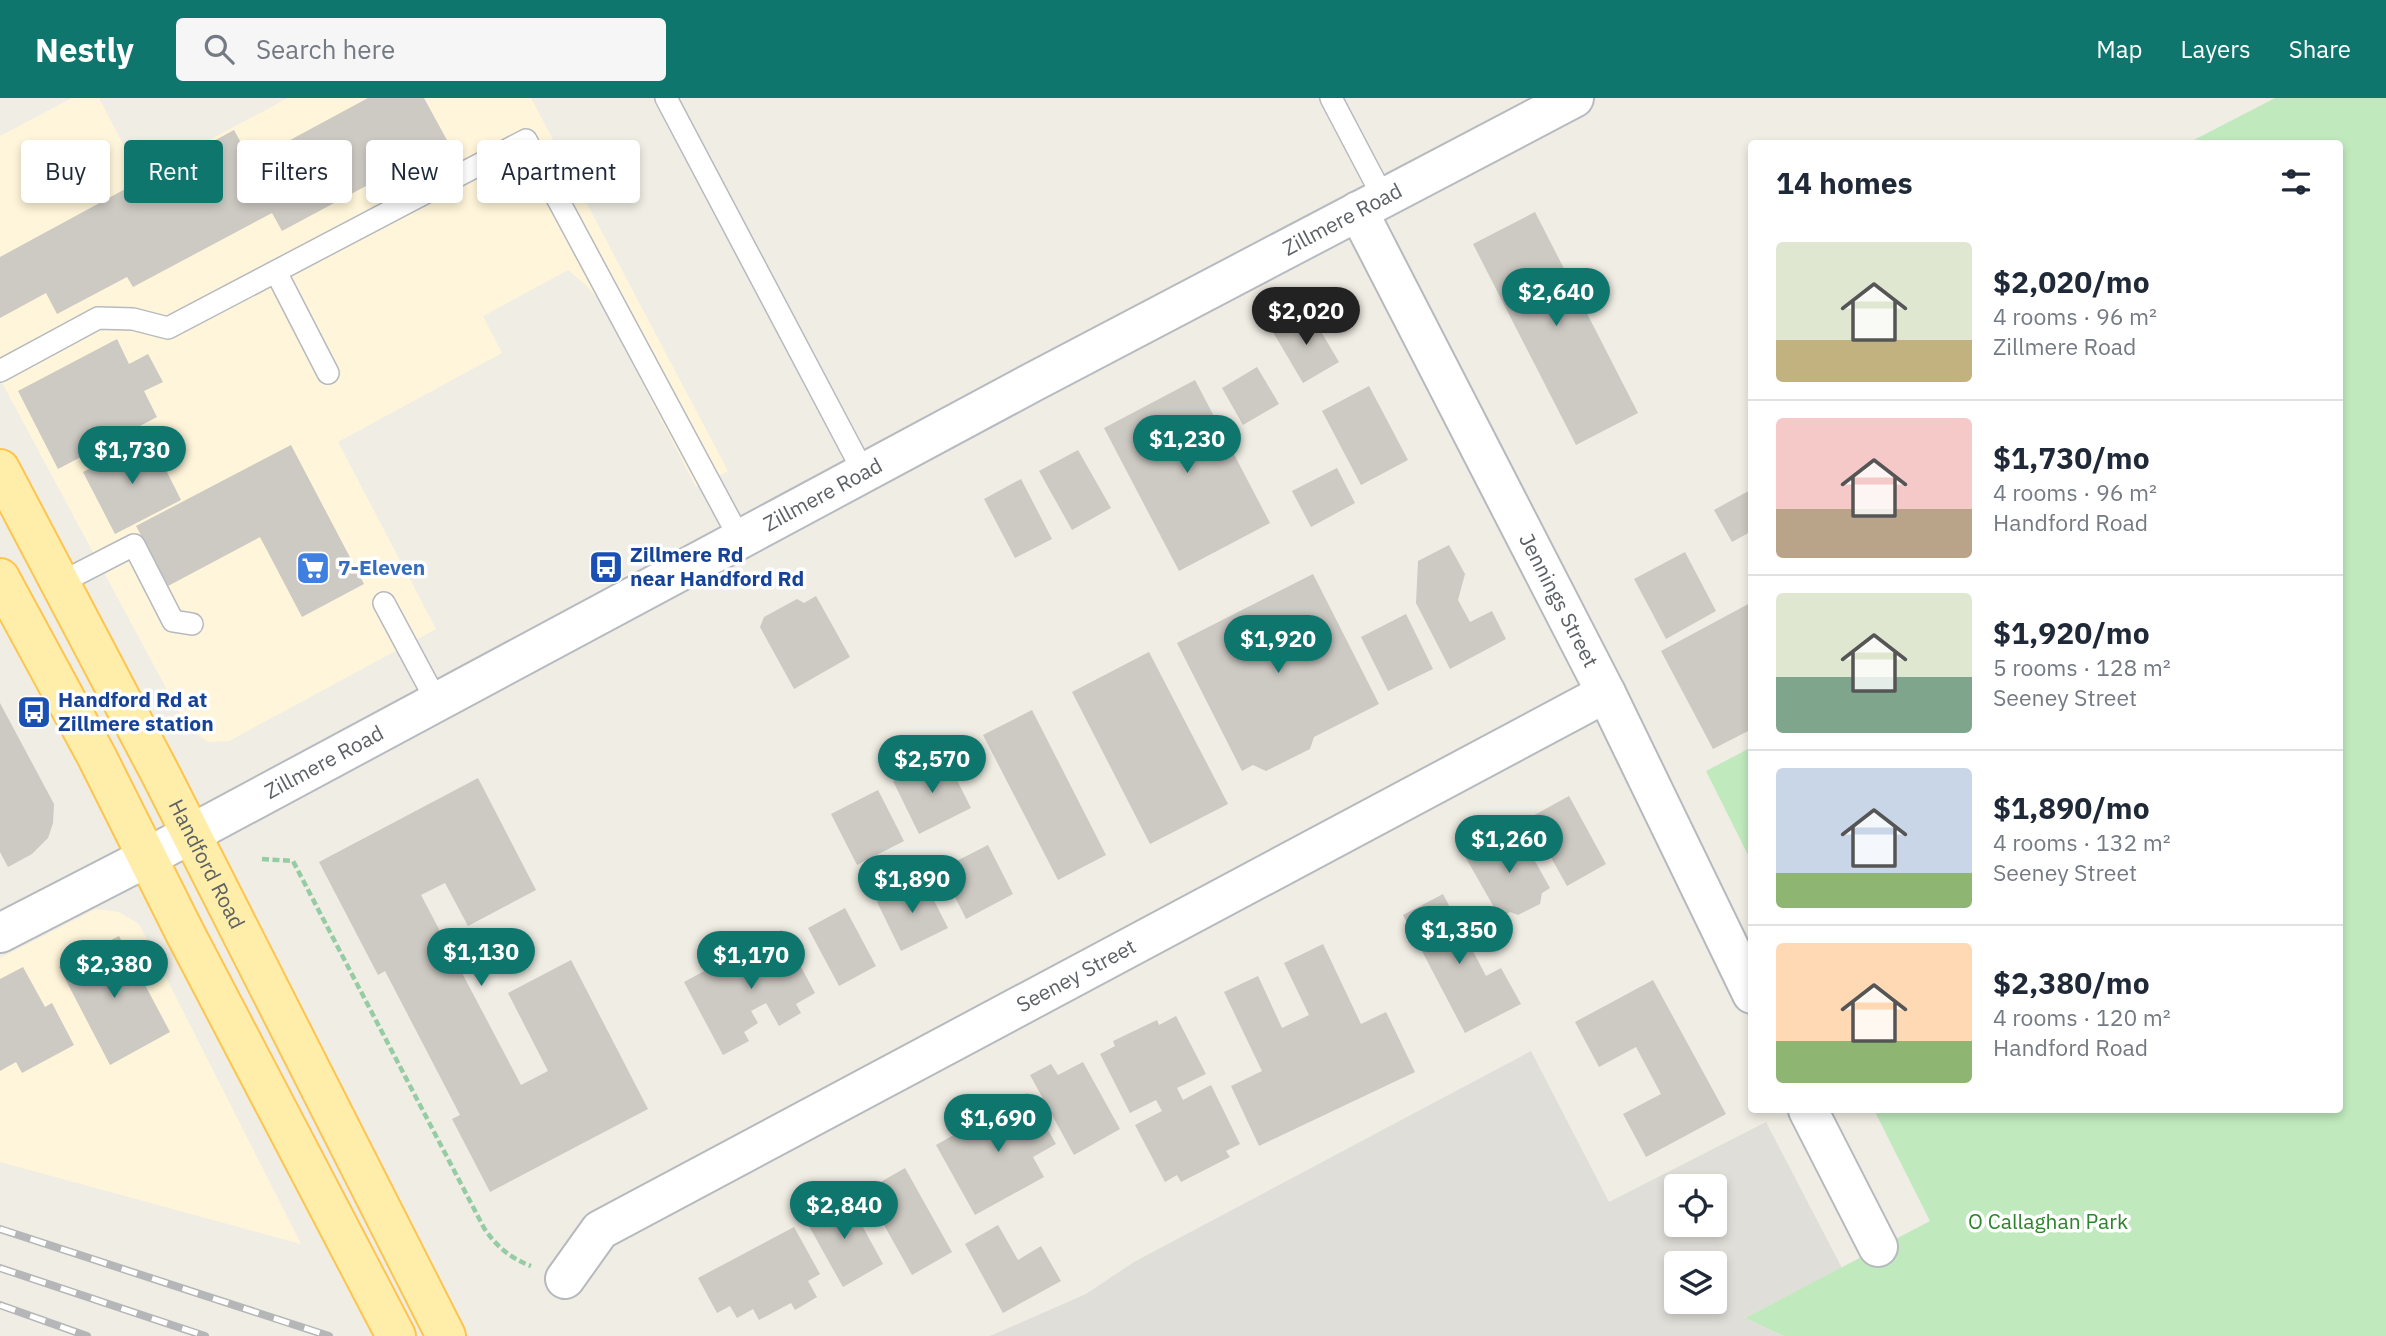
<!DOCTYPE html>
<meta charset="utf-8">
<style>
:root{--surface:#fff;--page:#f6f6f7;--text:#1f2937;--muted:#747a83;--line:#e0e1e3;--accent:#0f766e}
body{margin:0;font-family:"IBM Plex Sans",sans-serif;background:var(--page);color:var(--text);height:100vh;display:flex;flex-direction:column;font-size:26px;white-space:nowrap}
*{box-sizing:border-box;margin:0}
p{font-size:23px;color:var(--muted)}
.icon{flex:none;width:38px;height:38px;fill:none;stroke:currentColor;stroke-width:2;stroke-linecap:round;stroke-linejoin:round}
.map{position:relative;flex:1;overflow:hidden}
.details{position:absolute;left:1748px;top:42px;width:595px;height:973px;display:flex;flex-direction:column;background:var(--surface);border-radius:7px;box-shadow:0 4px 10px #0003}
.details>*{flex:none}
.guide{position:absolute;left:21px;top:42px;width:665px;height:63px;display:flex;gap:14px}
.tools{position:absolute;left:1664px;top:1076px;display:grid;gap:14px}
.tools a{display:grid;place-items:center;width:63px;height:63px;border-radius:7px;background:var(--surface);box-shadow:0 4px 10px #0003;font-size:35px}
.price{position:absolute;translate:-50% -60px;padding:0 16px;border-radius:24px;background:var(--accent);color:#fff;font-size:23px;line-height:46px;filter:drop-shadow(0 2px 4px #0008)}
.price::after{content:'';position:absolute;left:50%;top:42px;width:21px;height:16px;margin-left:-10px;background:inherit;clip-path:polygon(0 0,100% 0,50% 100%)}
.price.current{background:#222;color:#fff}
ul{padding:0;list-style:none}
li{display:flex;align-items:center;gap:21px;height:175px;padding:0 28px}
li+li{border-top:2px solid var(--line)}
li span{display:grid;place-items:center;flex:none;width:196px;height:140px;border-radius:7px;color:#555}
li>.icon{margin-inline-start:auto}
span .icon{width:84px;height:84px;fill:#fffc;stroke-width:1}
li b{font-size:30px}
h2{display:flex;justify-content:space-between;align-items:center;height:84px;padding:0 28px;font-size:30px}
.pill{padding:0 24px;border-radius:7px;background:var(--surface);box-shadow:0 4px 10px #0003;font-size:24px;line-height:63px}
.pill.current{background:var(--accent);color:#fff}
header{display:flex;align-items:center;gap:42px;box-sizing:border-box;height:98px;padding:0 35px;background:var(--accent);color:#fff}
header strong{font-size:33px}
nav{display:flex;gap:38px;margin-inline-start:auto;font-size:24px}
.search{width:490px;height:63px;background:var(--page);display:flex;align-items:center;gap:18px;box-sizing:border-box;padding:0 24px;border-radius:7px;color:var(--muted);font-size:26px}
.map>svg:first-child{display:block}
</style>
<header>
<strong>Nestly</strong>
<div class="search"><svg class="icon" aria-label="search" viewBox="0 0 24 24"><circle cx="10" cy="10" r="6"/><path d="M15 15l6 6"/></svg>Search here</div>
<nav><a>Map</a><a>Layers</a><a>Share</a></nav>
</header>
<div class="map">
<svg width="2386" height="1238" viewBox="0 0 2386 1238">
<rect width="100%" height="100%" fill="#f0ede4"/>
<path fill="#fff5da" d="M72 0H99L140 79 288 0H531L728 373 696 389 599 202 585 186 568 172 483 218 502 255 338 344 436 531 229 643 208 644 187 629 0 281V38Z
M96 811 119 814 139 826 301 1146 0 1064V860Z"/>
<path fill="#e0ded8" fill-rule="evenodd" d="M1531 953 1609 1104 1766 1024 1842 1170 1745 1220 1784 1238H990L1086 1196 1134 1164ZM1676 1088H1715V1127H1676ZM1676 1166H1715V1204H1676Z"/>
<path fill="#c0eabe" d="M2275 0H2386V1238H1784L1745 1220 1930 1123 1874 1012H2340V46L2188 45Z
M1752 649V765L1706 673Z"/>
<path fill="#cdc9c3" d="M368 0H424L448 44 282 133 272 115 133 189 127 179 57 216 46 195 0 220V159L234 32 251 63Z
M1535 114 1638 315 1576 347 1473 146Z
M1309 213 1339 264 1303 285 1273 234Z
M117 241 129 266 148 256 163 284 144 293 157 319 58 371 18 293Z
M1257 269 1279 306 1243 327 1222 290Z
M1195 282 1270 425 1179 473 1104 330Z
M1369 288 1408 362 1361 387 1322 313Z
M150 340 181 402 115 436 83 374Z
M291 347 364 486 302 519 260 439 168 488 136 428Z
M1078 352 1111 410 1072 432 1039 373Z
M1337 370 1355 405 1311 429 1292 393Z
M1021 381 1052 441 1015 460 984 401Z
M1752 391V433L1732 444 1714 412Z
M1449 447 1465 476 1458 502 1470 524 1492 513 1506 541 1450 571 1416 505 1418 463Z
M1685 454 1716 513 1666 541 1634 481Z
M1313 476 1379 606 1314 639 1310 651 1266 673 1253 667 1242 673 1177 545Z
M816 498 850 559 794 591 760 529 764 519 797 501 804 505Z
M1752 504V631L1713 651 1661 553Z
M1406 516 1433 571 1388 593 1361 539Z
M1149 554 1228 706 1150 746 1072 594Z
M0 605 54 706 53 725 48 740 32 756 8 769 0 754Z
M1032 612 1106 757 1058 782 983 637Z
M945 658 971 710 919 736 893 683Z
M478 680 536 792 468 828 445 785 421 797 521 987 548 973 508 895 571 862 648 1011 490 1094 452 1021 460 1017 385 873 378 877 319 764Z
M878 692 904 743 857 767 831 716Z
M1569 698 1606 766 1567 788 1529 720Z
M1517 731 1550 790 1542 795 1540 806 1518 817 1510 814 1500 820 1466 760Z
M988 747 1013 796 966 821 941 771Z
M923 781 948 830 901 853 877 804Z
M1443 796 1486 878 1501 870 1521 906 1465 935 1403 817Z
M845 810 876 868 839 888 808 830Z
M781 832 815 895 796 906 801 915 779 928 766 905 751 913 758 925 744 934 749 943 723 957 684 884 721 864 729 879 749 868 741 854Z
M119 838 170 934 110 967 59 869Z
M1323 846 1361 926 1386 914 1415 974 1259 1048 1231 988 1262 973 1224 894 1258 878 1282 930 1309 917 1284 865Z
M23 869 45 909 52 905 74 947 22 975 16 964 0 973V881Z
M1653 882 1726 1016 1646 1059 1623 1016 1661 996 1636 949 1599 969 1575 924Z
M1176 918 1206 976 1177 990 1183 1002 1211 987 1240 1046 1226 1053 1230 1059 1181 1084 1177 1077 1165 1084 1135 1027 1162 1013 1156 1002 1130 1015 1100 956 1115 948 1113 943 1157 922 1159 927Z
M1083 964 1120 1031 1074 1057 1030 977 1051 966 1058 977Z
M1027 995 1056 1046 1033 1059 1044 1079 975 1117 936 1047Z
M905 1070 952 1154 912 1177 865 1093Z
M846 1098 883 1166 843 1189 805 1121Z
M998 1127 1018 1162 1041 1148 1061 1183 1003 1215 965 1146Z
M794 1129 820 1176 808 1183 817 1199 795 1212 791 1205 759 1222 753 1211 737 1220 730 1208 717 1215 698 1180Z"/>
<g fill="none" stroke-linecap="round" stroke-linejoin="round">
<g stroke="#b6babf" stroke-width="24">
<path id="service" d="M666 0 864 375
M1331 0 1383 99
M276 174 328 275
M0 273 98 220 133 221 168 230 526 42 740 441
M60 485 134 447 173 523 192 526
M384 505 437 604"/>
</g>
<g stroke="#b6babf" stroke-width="42">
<g id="minor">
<path id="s1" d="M1358 113 1606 595 1752 896"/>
<path d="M0 835 148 759"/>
<path d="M1808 1012 1878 1149"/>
<path id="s2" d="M565 1181 600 1132 1606 595"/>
</g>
</g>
<g stroke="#b7bbc1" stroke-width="42">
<g id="secondary">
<path id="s3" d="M148 759 1033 284 1574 0"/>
</g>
</g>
<g stroke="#fec54e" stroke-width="42">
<g id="primary">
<path id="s4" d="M0 371 159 673 446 1238"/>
<path d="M0 480 97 659 185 835 396 1238"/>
</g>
</g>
<path stroke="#96cca3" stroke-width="4.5" stroke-dasharray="7 3.5" stroke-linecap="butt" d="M262 761 293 763 484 1130C496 1148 510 1160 531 1168"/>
<use href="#service" stroke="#fff" stroke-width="21"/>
<use href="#minor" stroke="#fff" stroke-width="38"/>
<use href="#secondary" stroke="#fff" stroke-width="38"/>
<use href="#primary" stroke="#ffedaa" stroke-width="38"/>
<g stroke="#b5b6b7" stroke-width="8">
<path id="rail" d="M0 1131 329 1238
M0 1170 205 1238
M0 1207 87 1238"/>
</g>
<use href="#rail" stroke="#fff" stroke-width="5" stroke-dasharray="16" stroke-linecap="butt"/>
</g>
<defs>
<g id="bus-square" transform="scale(1.75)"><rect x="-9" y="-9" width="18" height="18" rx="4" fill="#1a4fb4" stroke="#fff"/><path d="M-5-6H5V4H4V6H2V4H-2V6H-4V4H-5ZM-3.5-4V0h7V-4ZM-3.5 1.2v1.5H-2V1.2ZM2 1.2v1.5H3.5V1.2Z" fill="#fff"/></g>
<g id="supermarket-square" transform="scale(1.75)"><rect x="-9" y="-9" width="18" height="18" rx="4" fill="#3f7fe0" stroke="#fff"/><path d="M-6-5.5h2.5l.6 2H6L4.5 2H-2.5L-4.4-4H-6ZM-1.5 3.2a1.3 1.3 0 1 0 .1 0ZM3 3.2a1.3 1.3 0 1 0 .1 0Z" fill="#fff"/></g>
</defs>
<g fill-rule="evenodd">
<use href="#bus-square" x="606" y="469"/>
<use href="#supermarket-square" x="313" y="470"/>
<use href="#bus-square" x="34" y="614"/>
</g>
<g text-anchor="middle" stroke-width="7" stroke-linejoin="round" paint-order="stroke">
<g font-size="21" fill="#5c6166" stroke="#fff">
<text dy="7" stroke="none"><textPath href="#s3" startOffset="1354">Zillmere Road</textPath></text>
<text dy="7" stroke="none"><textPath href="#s3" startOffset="766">Zillmere Road</textPath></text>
<text dy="7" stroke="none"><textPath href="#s1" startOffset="438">Jennings Street</textPath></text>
<text dy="7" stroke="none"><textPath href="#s3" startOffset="200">Zillmere Road</textPath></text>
<text dy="7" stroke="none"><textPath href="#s4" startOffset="446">Handford Road</textPath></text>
<text dy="7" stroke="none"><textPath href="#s2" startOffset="600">Seeney Street</textPath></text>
</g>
<g font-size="21" font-weight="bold" fill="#164399" stroke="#fff" text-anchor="start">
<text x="630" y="464">Zillmere Rd<tspan x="630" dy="24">near Handford Rd</tspan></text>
<text x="58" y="609">Handford Rd at<tspan x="58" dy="24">Zillmere station</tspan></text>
</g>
<g font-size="21" font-weight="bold" fill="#366cbe" stroke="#fff" text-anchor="start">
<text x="338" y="477">7-Eleven</text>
</g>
<g font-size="21" fill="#2c842c" stroke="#fff">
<text x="2048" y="1131">O Callaghan Park</text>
</g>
</g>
</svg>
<div class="tools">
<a><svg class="icon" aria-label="locate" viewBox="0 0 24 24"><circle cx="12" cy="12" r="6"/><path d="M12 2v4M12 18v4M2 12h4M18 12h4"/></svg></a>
<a><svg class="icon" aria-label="layers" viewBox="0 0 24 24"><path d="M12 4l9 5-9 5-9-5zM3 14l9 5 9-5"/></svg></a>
</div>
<b class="price" style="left:1556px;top:230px">$2,640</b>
<b class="price current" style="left:1306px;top:249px">$2,020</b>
<b class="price" style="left:1187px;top:377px">$1,230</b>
<b class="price" style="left:132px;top:388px">$1,730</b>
<b class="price" style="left:1278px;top:577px">$1,920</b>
<b class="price" style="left:932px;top:697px">$2,570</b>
<b class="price" style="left:1509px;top:777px">$1,260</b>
<b class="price" style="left:912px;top:817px">$1,890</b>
<b class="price" style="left:1459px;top:868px">$1,350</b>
<b class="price" style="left:481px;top:890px">$1,130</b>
<b class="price" style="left:751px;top:893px">$1,170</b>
<b class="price" style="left:114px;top:902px">$2,380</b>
<b class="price" style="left:998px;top:1056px">$1,690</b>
<b class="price" style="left:844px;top:1143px">$2,840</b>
<div class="guide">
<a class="pill">Buy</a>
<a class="pill current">Rent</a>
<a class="pill">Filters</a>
<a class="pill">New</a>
<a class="pill">Apartment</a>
</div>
<section class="details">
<h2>14 homes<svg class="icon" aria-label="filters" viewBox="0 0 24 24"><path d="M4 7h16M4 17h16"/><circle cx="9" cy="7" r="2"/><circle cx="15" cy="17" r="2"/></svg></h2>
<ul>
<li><span style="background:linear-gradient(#dfe7d0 70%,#c2b280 0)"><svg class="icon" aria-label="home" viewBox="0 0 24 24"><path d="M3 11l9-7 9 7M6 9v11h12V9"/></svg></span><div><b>$2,020/mo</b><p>4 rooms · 96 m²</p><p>Zillmere Road</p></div></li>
<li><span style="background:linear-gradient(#f6c9c9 65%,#b9a48a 0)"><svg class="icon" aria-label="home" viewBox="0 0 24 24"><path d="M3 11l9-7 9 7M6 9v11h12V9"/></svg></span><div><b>$1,730/mo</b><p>4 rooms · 96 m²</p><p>Handford Road</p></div></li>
<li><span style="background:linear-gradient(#dfe7d0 60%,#7fa58c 0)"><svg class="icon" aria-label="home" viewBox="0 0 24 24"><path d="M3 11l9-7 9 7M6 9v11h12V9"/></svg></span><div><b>$1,920/mo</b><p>5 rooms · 128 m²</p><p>Seeney Street</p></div></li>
<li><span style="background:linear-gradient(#c9d6e8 75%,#8fb573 0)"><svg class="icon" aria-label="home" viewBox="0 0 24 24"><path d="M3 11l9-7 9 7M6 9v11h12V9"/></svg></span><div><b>$1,890/mo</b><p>4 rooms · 132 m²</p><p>Seeney Street</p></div></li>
<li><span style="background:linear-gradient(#ffd9b3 70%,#8fb573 0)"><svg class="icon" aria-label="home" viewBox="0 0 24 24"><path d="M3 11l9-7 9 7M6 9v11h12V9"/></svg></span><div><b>$2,380/mo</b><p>4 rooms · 120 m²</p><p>Handford Road</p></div></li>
</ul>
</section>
</div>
